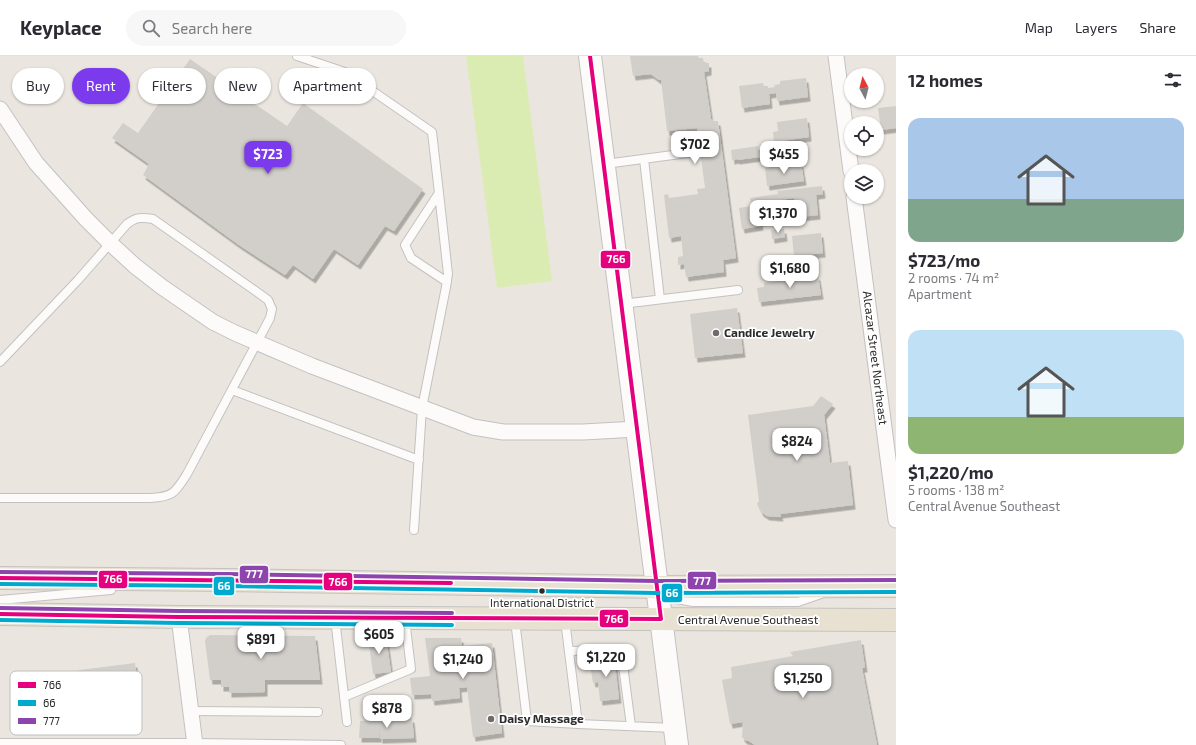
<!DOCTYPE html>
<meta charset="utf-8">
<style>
:root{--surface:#fff;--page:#f7f7f7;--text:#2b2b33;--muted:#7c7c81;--line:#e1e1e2;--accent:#7c3aed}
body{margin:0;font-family:"Exo 2",sans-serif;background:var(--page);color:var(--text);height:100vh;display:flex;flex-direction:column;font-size:15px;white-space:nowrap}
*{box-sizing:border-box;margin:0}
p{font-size:13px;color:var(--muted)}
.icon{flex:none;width:22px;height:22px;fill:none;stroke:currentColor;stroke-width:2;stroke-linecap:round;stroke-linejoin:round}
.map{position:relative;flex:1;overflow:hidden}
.sheet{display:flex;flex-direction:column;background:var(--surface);width:300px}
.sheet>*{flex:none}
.top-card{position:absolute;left:12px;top:12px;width:380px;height:36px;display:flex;gap:8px}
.needle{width:26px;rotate:353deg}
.buttons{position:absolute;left:844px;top:12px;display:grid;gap:8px}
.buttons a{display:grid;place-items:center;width:40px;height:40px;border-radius:50%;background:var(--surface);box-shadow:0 1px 3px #0004;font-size:20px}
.price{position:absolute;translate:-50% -34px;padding:0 9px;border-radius:8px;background:#fff;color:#222;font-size:13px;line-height:26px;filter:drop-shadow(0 1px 2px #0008)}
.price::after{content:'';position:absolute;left:50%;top:24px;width:12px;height:9px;margin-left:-6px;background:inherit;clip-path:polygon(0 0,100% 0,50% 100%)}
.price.active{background:var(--accent);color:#fff}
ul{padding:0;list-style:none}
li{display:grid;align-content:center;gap:8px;height:212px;padding:0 12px}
li span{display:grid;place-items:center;height:124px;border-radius:12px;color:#555}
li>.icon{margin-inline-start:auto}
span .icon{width:72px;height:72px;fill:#fffc;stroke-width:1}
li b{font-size:17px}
h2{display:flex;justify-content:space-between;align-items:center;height:48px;padding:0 12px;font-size:17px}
.pill{padding:0 14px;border-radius:18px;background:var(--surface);box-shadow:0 1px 3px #0004;font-size:14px;line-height:36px}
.pill.active{background:var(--accent);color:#fff}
header{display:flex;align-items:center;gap:24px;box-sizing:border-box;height:56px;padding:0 20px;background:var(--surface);border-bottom:1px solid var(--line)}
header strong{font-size:19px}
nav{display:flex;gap:22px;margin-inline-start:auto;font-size:14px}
.search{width:280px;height:36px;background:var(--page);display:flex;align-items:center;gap:10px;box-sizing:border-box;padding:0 14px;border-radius:22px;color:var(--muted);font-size:15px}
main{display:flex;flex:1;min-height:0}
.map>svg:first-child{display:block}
</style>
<header>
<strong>Keyplace</strong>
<div class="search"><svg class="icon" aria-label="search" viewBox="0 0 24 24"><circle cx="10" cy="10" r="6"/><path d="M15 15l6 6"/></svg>Search here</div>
<nav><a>Map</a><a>Layers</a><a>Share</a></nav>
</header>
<main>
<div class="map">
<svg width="896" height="689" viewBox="0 0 896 689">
<defs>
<filter id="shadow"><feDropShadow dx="2.5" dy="4.5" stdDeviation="0" flood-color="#0004"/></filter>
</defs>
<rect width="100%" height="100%" fill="#eae5df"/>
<path fill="#dbecb2" d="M466 0H523L552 225 497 232Z"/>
<path fill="#d2cfcb" filter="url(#shadow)" d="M630 0H698L699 2H703L704 7H709V15L704 16 711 63 714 65H718L736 202 723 204 724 216 686 221 684 208 678 209V201L683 200 681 180 669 182 664 139 668 138 669 142 698 138 697 133 705 132 697 72 667 75 661 24H659L651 18 633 20Z
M190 3 287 70 303 47 423 133 394 175 385 170 358 209 334 193 313 223 293 209 285 219 239 189 143 119 149 108 112 82 123 67 138 77Z
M806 22 808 41 777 45 776 37 769 38 770 48 742 52 739 30 763 27 764 30H768V32L775 31 774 29 780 28V25Z
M896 50V72L881 74 878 52Z
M807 62 809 81 774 86 773 76 778 75 777 66Z
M758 90 760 101 737 104V103L732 104 731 94Z
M801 107 804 125 767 130 765 112Z
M822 130 823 138 816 139 818 159 800 161V160H796L794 142 780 144 781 151 760 154 761 160 765 159 766 165 760 166 761 170 742 173 739 152 751 150 750 142 778 138 777 135Z
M784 173 785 181 772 183 771 174Z
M821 177 823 197 794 200 792 180Z
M818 220 821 239 759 246 757 232 764 231V227Z
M737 252 743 297 695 302 690 258Z
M821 340 833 348 824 359 830 407 848 405 853 449 780 458 781 461 767 460 761 456 757 448 759 445 748 359 813 350Z
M210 579 315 580 320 624H265V636L229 637V631H221V624H210L205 585 206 582Z
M368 581H386L391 616 373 618Z
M425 582H461L462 590 492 587 502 677 473 681 467 631 459 632 460 642 432 645 431 638 412 639 410 622 430 620Z
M861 584 865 612H862L877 689H755L749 685 745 684 742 681 743 666 730 668 722 624 732 622 731 611 793 600 790 596Z
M614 599 619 643 600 645 598 626 593 627 590 608 596 607 595 602Z
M135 607 138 634 82 641 79 614Z
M412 662 414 682 380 683 379 669V682H359L360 665 379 664V665Z"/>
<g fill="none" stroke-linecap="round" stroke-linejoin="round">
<g stroke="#c3c1c1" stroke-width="10">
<path id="service" d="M297 0 345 16 432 76 439 137
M644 103 660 243
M605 108 688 97
M622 248 738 234
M0 306 78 224 127 168C136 161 142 161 153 163L257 236 268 244 272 253 270 262 187 418C175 437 173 441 150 442H0
M232 334 419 404
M414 474 422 352 446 231 448 218 439 137 405 189 411 202 447 226
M660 540 693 546H798L821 538
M0 544 111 534
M335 562 347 666
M515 564 527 665 578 668
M565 564 578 668 674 672
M569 595 621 594 631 670
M344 641 411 613 405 563
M191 655 318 656
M0 687H195L341 689"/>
</g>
<g stroke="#c3c1c1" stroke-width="17">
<path id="minor" d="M836 0 851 115
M0 53 36 107 86 163 110 187 135 210 162 231 213 266 235 277 312 310 473 371 503 376H583L637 373
M854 141 896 464
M179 561 195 689"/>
</g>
<g stroke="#c3c1c1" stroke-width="24">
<path id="secondary" d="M590 0 677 689"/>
</g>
<g stroke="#c5c3c1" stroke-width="24">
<path id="primary" d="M0 522 226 524 657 531 896 530
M0 558 179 561 896 564"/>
</g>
<use href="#service" stroke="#fcfbfa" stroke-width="8"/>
<use href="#minor" stroke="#fcfbfa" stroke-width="15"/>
<use href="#secondary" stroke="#fcfbfa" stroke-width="22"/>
<use href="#primary" stroke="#e8e1d1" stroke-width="22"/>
<g stroke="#fff" stroke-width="7">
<path id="bus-1" d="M0 522 451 527
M0 558 179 561 661 563 590 0"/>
</g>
<g stroke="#fff" stroke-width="7">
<path id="bus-2" d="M0 528 226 530 657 537 896 536
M0 564 179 567 452 569"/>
</g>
<g stroke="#fff" stroke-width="7">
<path id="bus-3" d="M0 516 226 518 657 525 896 524
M0 552 179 555 452 557"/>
</g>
<use href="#bus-1" stroke="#e5007d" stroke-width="4"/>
<use href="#bus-2" stroke="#00a9ce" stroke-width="4"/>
<use href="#bus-3" stroke="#8e44ad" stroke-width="4"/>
</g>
<g fill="#6e6c6a" stroke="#fff" stroke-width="1.5">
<circle cx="716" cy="277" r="4"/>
<circle cx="491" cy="663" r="4"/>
</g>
<circle fill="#2b2b2b" stroke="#fff" stroke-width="1.5" cx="542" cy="535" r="3.5"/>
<g text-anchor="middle" stroke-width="3.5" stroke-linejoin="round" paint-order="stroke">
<g font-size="11" fill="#2b2b2b" stroke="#fff">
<text x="542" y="551">International District</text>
</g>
<g font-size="12" font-weight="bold" fill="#2b2b2b" stroke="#fff" text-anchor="start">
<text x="724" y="281">Candice Jewelry</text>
<text x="499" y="667">Daisy Massage</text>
</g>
<g font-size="12" fill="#2b2b2b" stroke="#fff">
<text transform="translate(875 302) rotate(83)" y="4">Alcazar Street Northeast</text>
<text x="748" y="568">Central Avenue Southeast</text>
</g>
</g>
<rect x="10" y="615" width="132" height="64" rx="6" fill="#fff" stroke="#bfbfbf" stroke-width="1"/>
<rect x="18" y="626" width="18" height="6" fill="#e5007d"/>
<rect x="18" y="644" width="18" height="6" fill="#00a9ce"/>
<rect x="18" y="662" width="18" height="6" fill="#8e44ad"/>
<g font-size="11" fill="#2b2b2b">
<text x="43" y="633">766</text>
<text x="43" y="651">66</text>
<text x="43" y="669">777</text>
</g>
<g stroke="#fff" stroke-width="1.5">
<rect x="600" y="194" width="31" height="19" rx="4" fill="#e5007d"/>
<rect x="239" y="509" width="30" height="19" rx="4" fill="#8e44ad"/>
<rect x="98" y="514" width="30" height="19" rx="4" fill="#e5007d"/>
<rect x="687" y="515" width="30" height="19" rx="4" fill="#8e44ad"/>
<rect x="323" y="516" width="30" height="19" rx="4" fill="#e5007d"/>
<rect x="213" y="520" width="22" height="20" rx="4" fill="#00a9ce"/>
<rect x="661" y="527" width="22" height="20" rx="4" fill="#00a9ce"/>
<rect x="599" y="553" width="30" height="19" rx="4" fill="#e5007d"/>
</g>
<g font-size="11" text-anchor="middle" font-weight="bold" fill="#fff">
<text x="616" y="207">766</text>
<text x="254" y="522">777</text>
<text x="113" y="527">766</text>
<text x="702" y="529">777</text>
<text x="338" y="530">766</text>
<text x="224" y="534">66</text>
<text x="672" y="541">66</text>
<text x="614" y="567">766</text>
</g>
</svg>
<div class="buttons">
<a><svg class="needle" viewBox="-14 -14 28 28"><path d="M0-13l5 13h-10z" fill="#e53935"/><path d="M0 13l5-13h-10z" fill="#7c7c81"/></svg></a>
<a><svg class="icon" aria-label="locate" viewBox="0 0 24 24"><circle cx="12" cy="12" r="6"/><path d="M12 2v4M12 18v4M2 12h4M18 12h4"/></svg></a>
<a><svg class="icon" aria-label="layers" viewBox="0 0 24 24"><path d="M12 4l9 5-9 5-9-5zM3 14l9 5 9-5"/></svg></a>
</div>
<b class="price" style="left:695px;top:109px">$702</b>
<b class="price active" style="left:268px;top:119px">$723</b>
<b class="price" style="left:784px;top:119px">$455</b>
<b class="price" style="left:778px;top:178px">$1,370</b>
<b class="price" style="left:790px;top:233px">$1,680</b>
<b class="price" style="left:797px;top:406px">$824</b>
<b class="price" style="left:379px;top:599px">$605</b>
<b class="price" style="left:261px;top:604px">$891</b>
<b class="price" style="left:606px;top:622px">$1,220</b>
<b class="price" style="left:463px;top:624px">$1,240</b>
<b class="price" style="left:803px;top:643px">$1,250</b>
<b class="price" style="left:387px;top:673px">$878</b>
<div class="top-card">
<a class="pill">Buy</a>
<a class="pill active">Rent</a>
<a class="pill">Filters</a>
<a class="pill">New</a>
<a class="pill">Apartment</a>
</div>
</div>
<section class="sheet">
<h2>12 homes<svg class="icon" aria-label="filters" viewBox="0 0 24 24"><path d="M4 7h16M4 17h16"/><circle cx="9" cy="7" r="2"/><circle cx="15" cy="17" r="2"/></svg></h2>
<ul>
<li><span style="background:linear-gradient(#a9c7e8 65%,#7fa58c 0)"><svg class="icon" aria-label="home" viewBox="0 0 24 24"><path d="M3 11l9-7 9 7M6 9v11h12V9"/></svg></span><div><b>$723/mo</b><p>2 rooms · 74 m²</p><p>Apartment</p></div></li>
<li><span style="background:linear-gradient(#bfe0f5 70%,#8fb573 0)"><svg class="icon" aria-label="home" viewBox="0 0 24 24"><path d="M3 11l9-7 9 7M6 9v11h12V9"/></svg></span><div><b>$1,220/mo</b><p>5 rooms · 138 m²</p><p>Central Avenue Southeast</p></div></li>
</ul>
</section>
</main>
